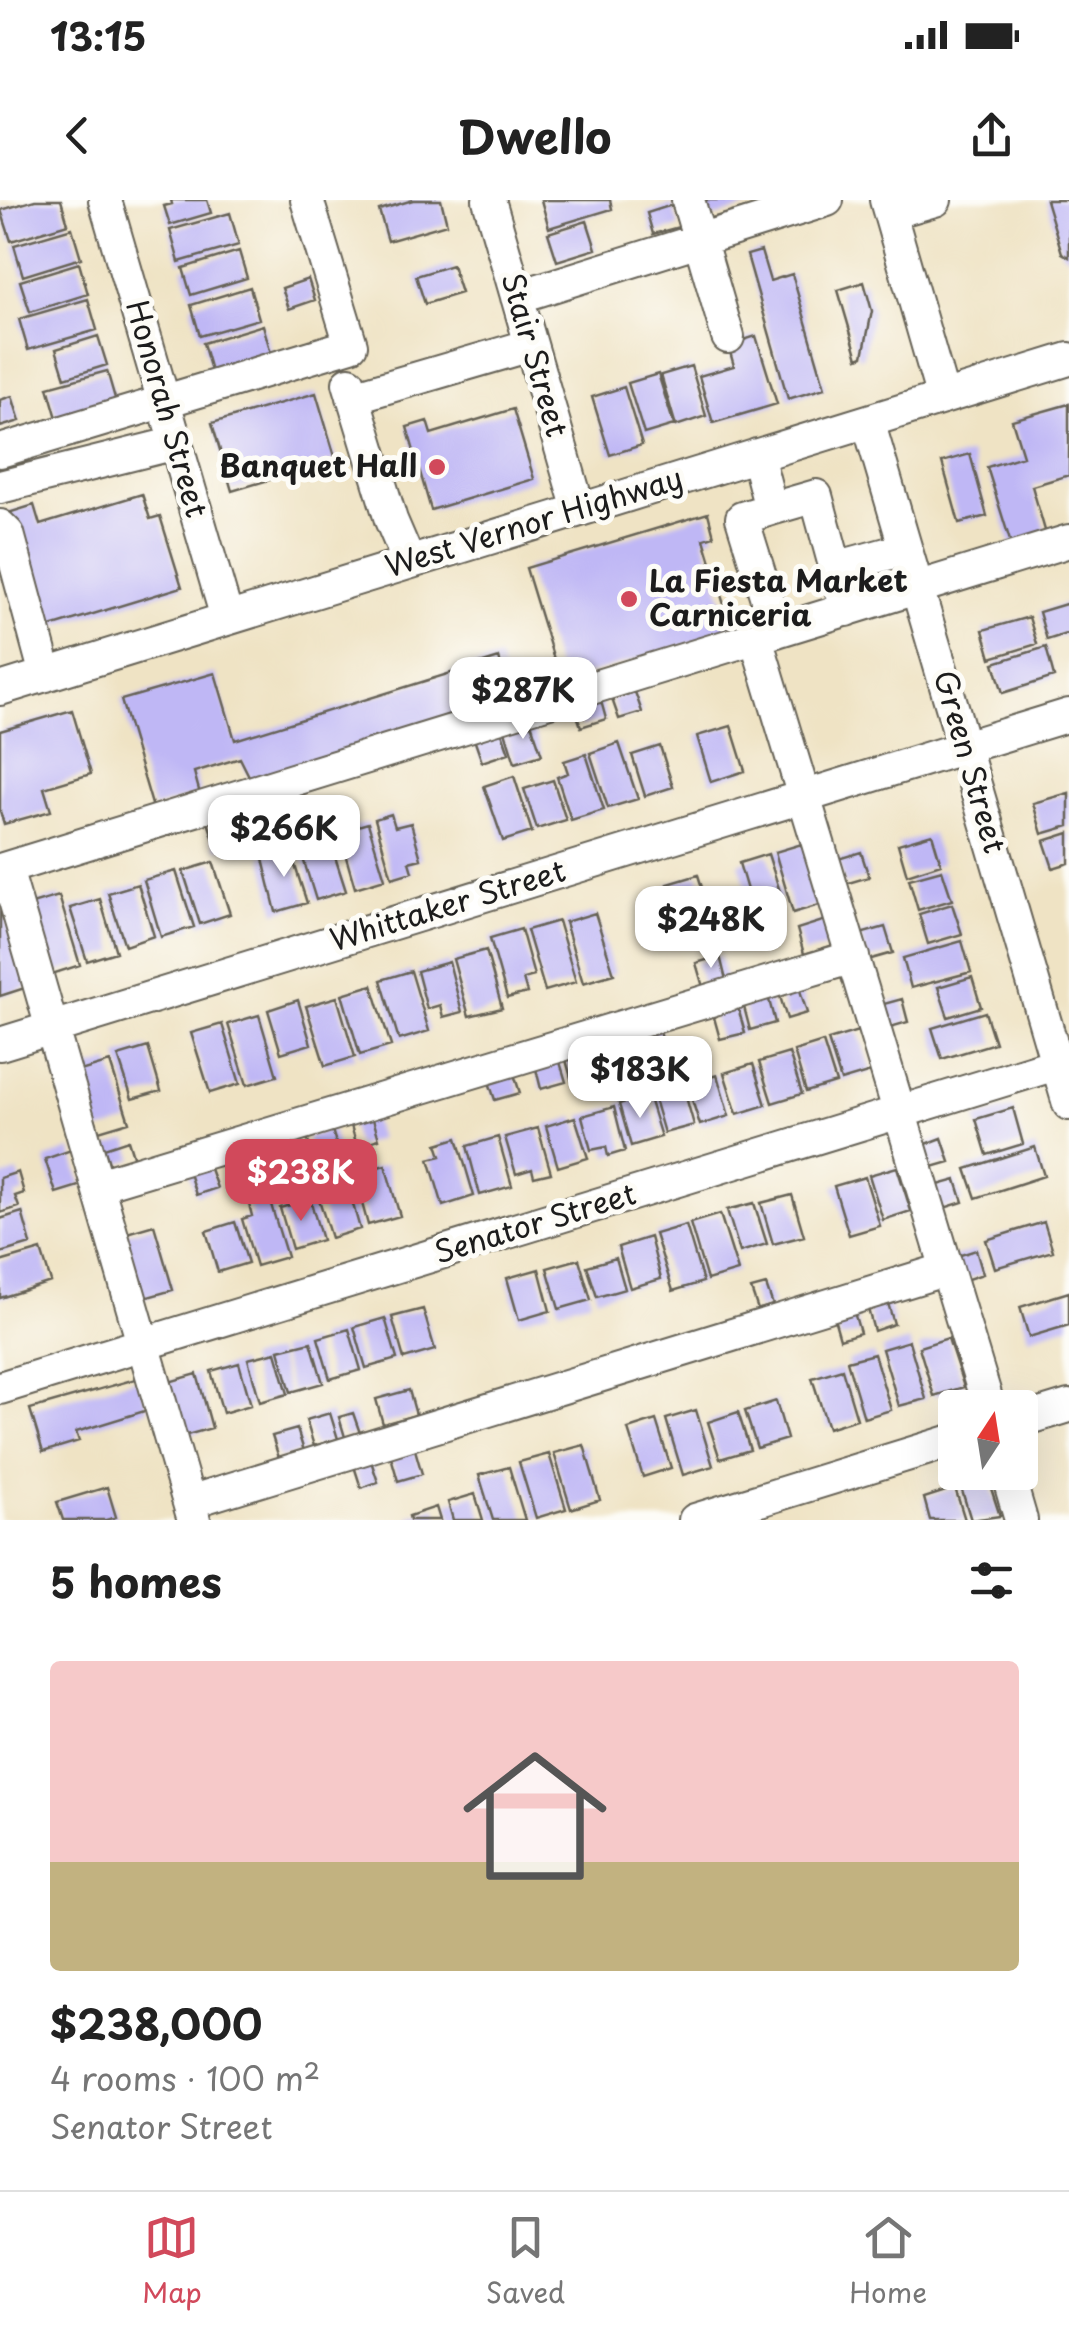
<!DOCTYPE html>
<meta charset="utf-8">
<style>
:root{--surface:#fff;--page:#f6f6f6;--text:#222;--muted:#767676;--line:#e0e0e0;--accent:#d1495b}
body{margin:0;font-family:"Playpen Sans",sans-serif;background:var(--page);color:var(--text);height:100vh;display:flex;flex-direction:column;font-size:38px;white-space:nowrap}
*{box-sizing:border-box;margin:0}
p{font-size:32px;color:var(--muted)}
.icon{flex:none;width:55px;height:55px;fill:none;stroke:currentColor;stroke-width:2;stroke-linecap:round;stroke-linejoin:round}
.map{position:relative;height:1320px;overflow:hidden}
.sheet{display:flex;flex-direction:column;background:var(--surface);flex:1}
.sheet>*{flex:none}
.needle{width:65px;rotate:12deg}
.fabs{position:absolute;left:938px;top:1190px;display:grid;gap:20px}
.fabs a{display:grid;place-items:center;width:100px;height:100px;border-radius:10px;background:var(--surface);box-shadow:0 10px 40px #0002;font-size:50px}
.price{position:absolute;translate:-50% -85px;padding:0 22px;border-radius:20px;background:#fff;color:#222;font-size:32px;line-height:65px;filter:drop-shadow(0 2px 5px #0008)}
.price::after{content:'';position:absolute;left:50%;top:60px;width:30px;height:22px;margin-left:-15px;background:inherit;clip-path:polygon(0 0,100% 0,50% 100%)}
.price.selected{background:var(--accent);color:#fff}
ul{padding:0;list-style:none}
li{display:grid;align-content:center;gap:20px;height:530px;padding:0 50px}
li+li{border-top:2px solid var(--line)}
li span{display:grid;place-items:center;height:310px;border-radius:10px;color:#555}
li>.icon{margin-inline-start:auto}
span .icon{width:180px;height:180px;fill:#fffc;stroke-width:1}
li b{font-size:42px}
h2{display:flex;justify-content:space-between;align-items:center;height:120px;padding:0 50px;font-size:42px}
.status{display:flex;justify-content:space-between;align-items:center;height:70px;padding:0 50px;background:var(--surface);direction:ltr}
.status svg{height:28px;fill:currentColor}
header{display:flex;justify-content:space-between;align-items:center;height:130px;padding:0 50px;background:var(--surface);font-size:45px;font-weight:700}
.menu{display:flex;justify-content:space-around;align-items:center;height:140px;border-top:2px solid var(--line);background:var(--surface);font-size:28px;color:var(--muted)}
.menu a{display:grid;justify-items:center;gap:5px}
.menu .selected{color:var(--accent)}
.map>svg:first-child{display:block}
</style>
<div class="status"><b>13:15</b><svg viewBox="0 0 49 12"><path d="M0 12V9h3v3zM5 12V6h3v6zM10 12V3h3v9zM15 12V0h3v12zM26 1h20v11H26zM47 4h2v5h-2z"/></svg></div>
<header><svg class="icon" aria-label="back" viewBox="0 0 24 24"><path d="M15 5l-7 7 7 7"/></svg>Dwello<svg class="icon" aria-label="share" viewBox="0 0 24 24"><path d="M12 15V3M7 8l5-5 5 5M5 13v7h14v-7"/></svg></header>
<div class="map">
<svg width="1069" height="1320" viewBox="0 0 1069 1320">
<rect width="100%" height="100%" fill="#fdfcf7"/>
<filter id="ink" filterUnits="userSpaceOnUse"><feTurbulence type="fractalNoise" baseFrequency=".01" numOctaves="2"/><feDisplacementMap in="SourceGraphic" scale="20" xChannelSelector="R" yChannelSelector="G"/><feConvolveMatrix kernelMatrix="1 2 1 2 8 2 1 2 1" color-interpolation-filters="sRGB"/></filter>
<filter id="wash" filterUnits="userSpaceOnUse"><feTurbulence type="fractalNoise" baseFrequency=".0048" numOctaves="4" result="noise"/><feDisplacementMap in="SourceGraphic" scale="40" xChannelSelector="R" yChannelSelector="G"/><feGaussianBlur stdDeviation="2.25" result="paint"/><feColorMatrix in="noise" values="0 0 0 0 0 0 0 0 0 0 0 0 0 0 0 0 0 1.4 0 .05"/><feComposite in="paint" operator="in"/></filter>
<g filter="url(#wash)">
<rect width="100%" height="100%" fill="#efe3c4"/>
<g id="blocks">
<path fill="#bfb7f5" d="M35 0H61L68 24 11 41 1 10Z
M171 0H207L211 13 170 25 164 6 172 4Z
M413 0H441L447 24 388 41 379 10Z
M541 0H610L612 9 549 28Z
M699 0H768L769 1 705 20Z
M1046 0H1069V57L1062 53Z
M672 5 679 27 653 34 647 13Z
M230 13 239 45 179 62 170 30Z
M587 21 596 49 557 61 548 33Z
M72 28 81 58 23 76 14 45Z
M239 51 247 78 191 95 183 68Z
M761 51 770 81 792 74 825 188 788 199 747 55Z
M79 63 88 94 30 112 20 81Z
M452 65 461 93 425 104 416 76Z
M308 79 315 100 289 109 282 88Z
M864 82 872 111 863 156 858 158 838 90Z
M250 87 259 119 200 136 191 105Z
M88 99 97 130 28 150 19 119Z
M263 125 272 157 212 174 203 143Z
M98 136 107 165 65 178 56 149Z
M756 136 777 204 713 223 699 176 734 166 728 145Z
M691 166 706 216 676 226 661 175Z
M107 171 116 202 57 218 48 187Z
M658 174 674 225 644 234 628 183Z
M624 187 642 245 610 255 592 197Z
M316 193 336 260 232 291 212 223Z
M12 196 20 221 0 227V200Z
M1069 204V275L1032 286 1046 334 1011 344 987 267 1023 256 1012 220Z
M513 209 534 279 431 310 407 227 427 221 431 234Z
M970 254 987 316 959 323 942 262Z
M142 294 150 319 160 316 182 387 44 429 8 313 34 305 40 325Z
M708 313 714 336 704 339 732 431 561 482 526 368Z
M1069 403V433L1047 440 1039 412Z
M1029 417 1037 444 991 458 983 430Z
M1046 447 1054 477 1003 493 994 463Z
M499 458 511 499 253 584 240 558 194 572 200 594 153 608 121 500 215 473 235 540Z
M635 492 642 512 619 519 612 499Z
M601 501 606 519 581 527 575 509Z
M72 510 91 574 44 588 51 611 4 624 0 611V531Z
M530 520 542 555 515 563 504 528Z
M731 526 745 571 711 582 697 536Z
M501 530 509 553 482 562 474 539Z
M619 543 638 599 608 608 590 553Z
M660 546 673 587 645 596 632 555Z
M586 554 604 610 571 620 557 577 568 573 564 561Z
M514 576 532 632 503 641 484 586Z
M553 580 566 620 537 629 524 589Z
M1069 593V626L1042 634 1033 603Z
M275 601 283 623 257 632 249 610Z
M240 612 248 638 217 649 208 622Z
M391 614 395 627 411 623 421 659 409 662 412 672 392 678 375 619Z
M368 623 385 679 355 688 342 643 357 638 354 627Z
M1069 633V663L1053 668 1044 641Z
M932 634 941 664 907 675 898 644Z
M328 635 346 691 316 700 302 655 318 651 315 639Z
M805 643 823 704 793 713 775 652Z
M289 647 307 703 276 712 262 655Z
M861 652 869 677 845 684 838 659Z
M768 654 782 698 752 707 739 663Z
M213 662 230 714 200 724 183 671Z
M942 670 952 700 918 710 909 679Z
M176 671 194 727 161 737 144 680Z
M698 675 712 719 682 728 668 684Z
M138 684 154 736 125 746 108 693Z
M59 696 80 765 49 775 28 705Z
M100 699 116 752 87 761 70 708Z
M0 701 28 787 0 796Z
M952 704 962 734 928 744 919 714Z
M595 713 614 774 583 783 565 722Z
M829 719 837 744 804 754 797 729Z
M558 721 576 782 545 791 527 730Z
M885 727 893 753 868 760 860 734Z
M521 729 534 776 523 779 527 793 507 798 490 738Z
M962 741 971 772 911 788 903 758Z
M486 750 502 808 469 816 453 759Z
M720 756 726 780 703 787 696 763Z
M449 762 462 812 443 817 440 805 427 809 417 771Z
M411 771 429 831 399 840 381 780Z
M972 777 981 807 948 817 938 787Z
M372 785 391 846 360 855 342 794Z
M799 787 807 813 787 819 779 793Z
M768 796 775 823 750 830 743 803Z
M337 797 355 857 325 866 306 806Z
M902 799 908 822 887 828 880 805Z
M298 800 311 844 281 853 268 810Z
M737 804 745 833 720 839 712 810Z
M985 812 995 843 942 859 932 828Z
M259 815 277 876 247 885 228 824Z
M222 824 240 884 210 893 191 833Z
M659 828 666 854 641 861 634 835Z
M858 831 871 872 841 881 828 840Z
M624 841 631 864 606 871 600 849Z
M823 842 836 883 806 892 794 851Z
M148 847 161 891 132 899 118 856Z
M590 852 596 874 572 881 566 860Z
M789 853 802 894 772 903 759 862Z
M110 862 129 922 99 931 80 871Z
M560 862 566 882 541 889 536 869Z
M753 864 766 905 737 914 724 873Z
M513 871 520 893 495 900 488 879Z
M717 875 729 916 700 925 687 884Z
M682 883 694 925 664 933 652 892Z
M648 895 661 937 631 946 619 904Z
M614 907 625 951 608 956 606 947 591 950 582 916Z
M1013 908 1023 944 987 955 976 919Z
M372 916 379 939 357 946 350 922Z
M575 917 588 958 558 967 546 926Z
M538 928 551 973 534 977 532 969 516 974 505 937Z
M332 930 339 953 314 960 307 937Z
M498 937 512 986 480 995 467 946Z
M457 938 474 996 443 1006 429 959 441 956 437 944Z
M942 938 950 962 929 968 921 946Z
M128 940 134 959 110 966 104 948Z
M295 941 301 964 268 972 262 949Z
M1035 947 1044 976 976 998 966 969Z
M71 950 82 985 56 993 45 959Z
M385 965 400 1016 368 1025 354 974Z
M209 966 217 988 196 995 189 973Z
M897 967 911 1011 883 1020 869 975Z
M18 972 24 993 15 996 19 1007 0 1013V978Z
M865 977 880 1026 849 1035 834 986Z
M956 980 963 1002 938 1010 931 987Z
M348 987 360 1029 331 1038 318 996Z
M792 995 804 1036 773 1044 761 1003Z
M269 998 287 1057 256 1066 242 1019 252 1016 249 1004Z
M310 999 322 1040 292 1049 280 1008Z
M754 1003 767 1044 740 1052 727 1010Z
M22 1012 31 1044 0 1053V1019Z
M720 1014 738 1071 707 1080 690 1023Z
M235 1022 248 1063 218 1072 206 1031Z
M1044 1022 1053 1051 995 1068 986 1040Z
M154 1025 173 1090 141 1099 123 1034Z
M686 1025 703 1082 673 1091 655 1034Z
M650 1037 661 1079 630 1088 618 1047Z
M41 1050 51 1082 0 1098V1062Z
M976 1050 983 1074 959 1082 951 1058Z
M616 1058 625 1089 597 1097 587 1066Z
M579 1059 591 1100 559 1109 547 1068Z
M539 1069 550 1111 519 1120 507 1078Z
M766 1085 773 1105 758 1110 751 1089Z
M1069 1092V1125L1029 1137 1020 1107Z
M888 1103 894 1124 874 1131 868 1109Z
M423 1109 435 1150 404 1159 392 1117Z
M854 1112 860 1133 840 1139 834 1118Z
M385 1118 397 1159 366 1168 354 1127Z
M349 1129 361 1170 330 1179 318 1138Z
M948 1138 964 1187 934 1196 919 1147Z
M909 1141 926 1199 899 1206 882 1149Z
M311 1142 323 1183 291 1192 279 1150Z
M276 1152 288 1194 260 1202 248 1159Z
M874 1154 891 1210 864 1218 847 1161Z
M239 1163 251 1205 223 1213 211 1171Z
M842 1169 857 1219 828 1228 812 1178Z
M197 1174 212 1228 180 1237 165 1183Z
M139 1178 148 1210 76 1232 79 1241 43 1252 30 1209Z
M409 1190 416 1215 383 1224 376 1199Z
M776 1201 787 1239 757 1248 745 1211Z
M696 1210 713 1266 683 1275 666 1219Z
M738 1212 750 1250 720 1259 708 1222Z
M330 1213 338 1239 314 1246 306 1220Z
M353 1213 360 1233 345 1237 339 1217Z
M656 1220 671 1268 643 1277 628 1229Z
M297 1229 304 1251 279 1258 272 1236Z
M584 1245 600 1300 571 1309 554 1253Z
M414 1246 422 1274 398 1281 390 1253Z
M549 1254 566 1309 536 1318 519 1262Z
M371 1261 378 1282 361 1288 354 1266Z
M509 1267 525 1320H493L479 1275Z
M987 1276 1000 1316 971 1320 960 1284Z
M107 1287 116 1317 106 1320H63L57 1302Z
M955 1288 965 1320H930L924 1298Z
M475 1294 483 1320H453L448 1302Z
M436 1307 440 1320H410L409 1316Z"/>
</g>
</g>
<g filter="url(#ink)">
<use href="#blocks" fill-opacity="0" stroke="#666257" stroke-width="2.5"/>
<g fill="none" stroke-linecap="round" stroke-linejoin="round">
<g stroke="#666257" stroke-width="36">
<path id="minor" d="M105 0 227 418
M489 0 579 310
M688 0 728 137
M886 0 943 198
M890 13 935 0
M517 97 827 0
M349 183 391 320 409 362
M353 197 531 145
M868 221 1069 904
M0 251 351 145 307 0
M757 255 771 309 816 296 847 410
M0 287 176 243
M771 309 742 318 777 431
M0 326 8 334 46 475
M835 368 905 349
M756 438 989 1208
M0 489 1069 159
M6 669 194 1320
M0 670 1069 341
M0 844 1069 515
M98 985 853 757
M0 1188 1069 860
M1020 1221 1069 1206
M1007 1272 1021 1320
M189 1302 947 1069
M695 1320 955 1240"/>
</g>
<use href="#minor" stroke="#fff" stroke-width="32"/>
</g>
</g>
<g fill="#d1495b" stroke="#fdfcf7" stroke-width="4">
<circle cx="437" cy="267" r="10"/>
<circle cx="629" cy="399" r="10"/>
</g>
<g text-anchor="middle" stroke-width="10" stroke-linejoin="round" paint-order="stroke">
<g font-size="30" fill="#1c1c1c" stroke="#fdfcf7">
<text transform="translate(534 155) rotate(74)" y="10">Stair Street</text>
<text transform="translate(166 209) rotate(74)" y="10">Honorah Street</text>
<text transform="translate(534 323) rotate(-17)" y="10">West Vernor Highway</text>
<text transform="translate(969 562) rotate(74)" y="10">Green Street</text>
<text transform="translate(448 706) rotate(-17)" y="10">Whittaker Street</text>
<text transform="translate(535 1024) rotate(-17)" y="10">Senator Street</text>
</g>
<g font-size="30" font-weight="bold" fill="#1c1c1c" stroke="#fdfcf7" text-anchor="end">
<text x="417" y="277">Banquet Hall</text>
<text x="649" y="392" text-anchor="start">La Fiesta Market<tspan x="649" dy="34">Carniceria</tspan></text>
</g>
</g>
</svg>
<div class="fabs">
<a><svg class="needle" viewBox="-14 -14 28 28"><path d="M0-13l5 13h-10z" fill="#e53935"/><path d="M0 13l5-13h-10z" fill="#767676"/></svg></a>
</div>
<b class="price" style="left:523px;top:542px">$287K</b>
<b class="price" style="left:284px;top:680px">$266K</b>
<b class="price" style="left:711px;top:771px">$248K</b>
<b class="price" style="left:640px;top:921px">$183K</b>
<b class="price selected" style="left:301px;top:1024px">$238K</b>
</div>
<section class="sheet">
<h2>5 homes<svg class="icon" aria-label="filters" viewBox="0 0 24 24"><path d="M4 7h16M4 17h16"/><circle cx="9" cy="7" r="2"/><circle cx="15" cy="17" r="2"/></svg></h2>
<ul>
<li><span style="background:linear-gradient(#f6c9c9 65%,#c2b280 0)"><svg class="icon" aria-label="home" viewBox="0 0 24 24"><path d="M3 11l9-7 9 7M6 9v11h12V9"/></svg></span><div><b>$238,000</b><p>4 rooms · 100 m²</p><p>Senator Street</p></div></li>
</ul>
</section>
<nav class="menu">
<a class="selected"><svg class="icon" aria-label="map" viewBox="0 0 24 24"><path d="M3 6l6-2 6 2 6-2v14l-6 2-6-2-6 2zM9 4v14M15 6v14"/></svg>Map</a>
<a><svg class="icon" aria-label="saved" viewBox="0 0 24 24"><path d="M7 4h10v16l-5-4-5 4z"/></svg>Saved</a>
<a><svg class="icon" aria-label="home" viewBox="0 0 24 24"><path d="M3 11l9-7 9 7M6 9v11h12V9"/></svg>Home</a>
</nav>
